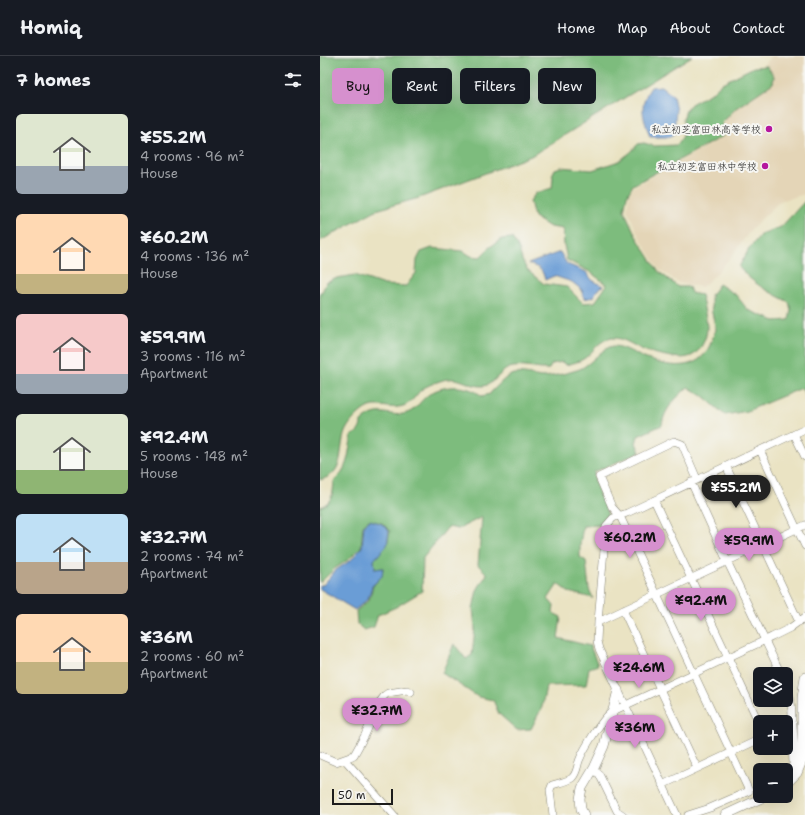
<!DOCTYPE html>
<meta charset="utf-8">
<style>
:root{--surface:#171b24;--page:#242831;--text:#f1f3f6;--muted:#9ea1a6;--line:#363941;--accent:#d690ce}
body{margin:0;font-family:"Shantell Sans","Klee One",sans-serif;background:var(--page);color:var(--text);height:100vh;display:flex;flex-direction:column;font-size:15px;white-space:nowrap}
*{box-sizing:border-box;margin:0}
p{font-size:13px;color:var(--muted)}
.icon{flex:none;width:22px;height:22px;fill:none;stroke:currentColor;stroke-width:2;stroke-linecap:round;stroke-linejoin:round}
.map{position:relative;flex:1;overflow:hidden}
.panel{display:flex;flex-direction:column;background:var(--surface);width:320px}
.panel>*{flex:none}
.guide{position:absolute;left:12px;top:12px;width:380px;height:36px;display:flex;gap:8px}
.controls{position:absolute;left:433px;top:611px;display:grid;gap:8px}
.controls a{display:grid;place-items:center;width:40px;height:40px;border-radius:6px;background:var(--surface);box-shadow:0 4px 16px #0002;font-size:20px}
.scale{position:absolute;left:12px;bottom:10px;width:61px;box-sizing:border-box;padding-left:4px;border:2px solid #1c1c1c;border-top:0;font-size:11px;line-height:14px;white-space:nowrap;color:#1c1c1c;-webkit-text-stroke:3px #f6f6f2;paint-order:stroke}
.price{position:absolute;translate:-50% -34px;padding:0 9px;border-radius:14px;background:var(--accent);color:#111;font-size:13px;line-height:26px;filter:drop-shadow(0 1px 2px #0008)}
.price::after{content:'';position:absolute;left:50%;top:24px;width:12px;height:9px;margin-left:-6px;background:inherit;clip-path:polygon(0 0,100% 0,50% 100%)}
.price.selected{background:#222;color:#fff}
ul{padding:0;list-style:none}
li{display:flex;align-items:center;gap:12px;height:100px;padding:0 16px}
li span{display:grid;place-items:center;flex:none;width:112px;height:80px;border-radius:6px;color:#555}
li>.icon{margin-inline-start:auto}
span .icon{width:48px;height:48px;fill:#fffc;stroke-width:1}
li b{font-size:17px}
h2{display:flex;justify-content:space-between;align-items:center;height:48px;padding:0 16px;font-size:17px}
.chip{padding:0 14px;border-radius:6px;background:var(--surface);box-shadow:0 4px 16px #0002;font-size:14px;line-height:36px}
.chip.selected{background:var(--accent);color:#111}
header{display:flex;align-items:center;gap:24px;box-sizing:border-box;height:56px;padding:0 20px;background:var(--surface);border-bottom:1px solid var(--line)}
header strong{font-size:19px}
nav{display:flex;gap:22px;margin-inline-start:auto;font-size:14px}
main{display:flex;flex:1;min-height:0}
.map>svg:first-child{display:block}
</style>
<header>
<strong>Homiq</strong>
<nav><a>Home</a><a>Map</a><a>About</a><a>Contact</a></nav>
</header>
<main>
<section class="panel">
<h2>7 homes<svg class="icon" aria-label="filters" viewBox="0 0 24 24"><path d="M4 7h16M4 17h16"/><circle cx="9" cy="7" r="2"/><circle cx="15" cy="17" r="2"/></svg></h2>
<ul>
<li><span style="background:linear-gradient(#dfe7d0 65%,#9aa5b1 0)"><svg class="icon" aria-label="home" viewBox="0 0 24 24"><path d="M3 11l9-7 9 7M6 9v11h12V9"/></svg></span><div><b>¥55.2M</b><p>4 rooms · 96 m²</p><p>House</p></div></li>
<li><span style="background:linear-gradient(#ffd9b3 75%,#c2b280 0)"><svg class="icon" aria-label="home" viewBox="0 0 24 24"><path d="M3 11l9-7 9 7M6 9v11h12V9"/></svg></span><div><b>¥60.2M</b><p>4 rooms · 136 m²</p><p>House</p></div></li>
<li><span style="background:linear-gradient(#f6c9c9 75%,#9aa5b1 0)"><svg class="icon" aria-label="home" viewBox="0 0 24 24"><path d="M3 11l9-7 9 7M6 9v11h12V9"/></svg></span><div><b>¥59.9M</b><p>3 rooms · 116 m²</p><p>Apartment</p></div></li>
<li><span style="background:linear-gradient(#dfe7d0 70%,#8fb573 0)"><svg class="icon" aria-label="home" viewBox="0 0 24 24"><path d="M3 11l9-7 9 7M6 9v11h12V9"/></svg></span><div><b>¥92.4M</b><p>5 rooms · 148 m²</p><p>House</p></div></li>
<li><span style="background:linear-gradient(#bfe0f5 60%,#b9a48a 0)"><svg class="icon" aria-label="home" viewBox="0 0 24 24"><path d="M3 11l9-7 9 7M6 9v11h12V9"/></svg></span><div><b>¥32.7M</b><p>2 rooms · 74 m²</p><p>Apartment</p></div></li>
<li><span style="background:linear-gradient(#ffd9b3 60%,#c2b280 0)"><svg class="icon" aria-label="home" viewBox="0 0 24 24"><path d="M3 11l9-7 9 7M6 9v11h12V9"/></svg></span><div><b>¥36M</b><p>2 rooms · 60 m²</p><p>Apartment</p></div></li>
</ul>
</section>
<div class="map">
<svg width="485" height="759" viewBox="0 0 485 759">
<rect width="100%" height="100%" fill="#f6f6f2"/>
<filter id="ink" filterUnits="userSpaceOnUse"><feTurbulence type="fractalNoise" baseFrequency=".025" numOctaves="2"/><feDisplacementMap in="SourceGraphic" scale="8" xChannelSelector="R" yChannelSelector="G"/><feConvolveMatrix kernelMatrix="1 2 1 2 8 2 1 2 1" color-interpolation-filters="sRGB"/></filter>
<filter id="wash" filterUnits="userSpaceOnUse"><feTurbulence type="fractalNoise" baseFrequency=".012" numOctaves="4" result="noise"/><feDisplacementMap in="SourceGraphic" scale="16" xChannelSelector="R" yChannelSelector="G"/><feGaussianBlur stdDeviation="0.9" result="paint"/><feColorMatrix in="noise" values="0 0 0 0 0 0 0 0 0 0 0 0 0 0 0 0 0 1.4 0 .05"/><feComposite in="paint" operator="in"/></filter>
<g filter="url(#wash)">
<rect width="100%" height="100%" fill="#eae3c3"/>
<path fill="#e4d5b7" d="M451 0H485V138L460 145 432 172 413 198 397 217 382 231 359 227 339 213 319 180 307 153 310 137 314 131 404 80 403 68 419 48 441 13Z"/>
<path fill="#7dbc7d" stroke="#4c6c4c" d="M0 0H372L211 100 99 142 56 154 0 185Z
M447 10 454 20 453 27 416 52 402 67 403 80 313 129 307 140 304 154 316 180 338 215 358 231H369L371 237 381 239C383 248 387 264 387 272 387 283 379 299 368 301 358 304 337 298 326 295 316 292 304 281 292 282 280 283 274 295 265 302 260 306 252 307 246 309L242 306 232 308 229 313C216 314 202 308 189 312 179 316 173 330 162 330 146 330 139 318 120 325 114 327 106 330 101 334 95 340 92 347 83 350 67 355 55 343 40 357 34 362 28 369 25 376 18 395 26 417 0 424V236H2L6 227 17 222 35 219 64 229 86 230 96 217 97 204 101 196 112 192 143 195 151 200 160 201 170 191 182 183 192 182 199 193 202 204 207 214 224 228 247 231 263 247 275 246 287 229 270 216 247 204 244 189 243 173 230 171 214 161 210 145 216 137 232 132 233 121 232 119 235 113 241 111 272 114 299 105 311 96 318 88 324 87 334 90 357 89 363 80 364 73 363 63 366 54 371 48 391 37 402 27 434 11Z
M485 145V340L482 332 427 355 405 359 383 340 368 331C356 342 344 353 342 369L318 380 316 387 320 396 274 416 275 427 288 459 281 469 263 470 260 489V501L266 505 269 533 273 542 248 536 238 528 228 543 234 550 233 557 241 561 238 582 270 590 278 609 269 612 266 629 226 630 222 651 211 673 197 674 179 658 173 644 158 641 122 617 134 588 146 603 152 599 155 572 153 553 157 534 167 518 158 509 162 461 138 473 128 471 103 502 102 535 76 551 58 559 54 571 44 574 37 568 36 555 49 544 53 530 62 520 63 512 55 513 54 504 67 489 70 475 62 467 49 464 43 469 41 491 29 503 14 513 0 527V451C13 446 13 437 14 425 29 412 28 397 32 379 38 377 41 372 41 366 60 348 68 363 87 357 96 354 100 345 108 339 122 328 148 328 162 340L170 338 172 335C178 330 184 322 191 319 201 315 214 321 224 321 235 320 247 317 257 314 271 310 282 290 295 290 305 291 315 298 324 302 347 311 378 317 390 289 392 284 395 277 395 272 395 267 393 262 392 257 391 251 391 245 391 239L399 228 416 239 428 254 455 265 469 264 471 254 469 246C451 237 431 227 419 211L429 193 441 178 461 171Z"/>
<path fill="#6a9dd6" stroke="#435c79" d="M341 30 353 40 356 54 354 78 350 81H330C323 60 318 51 331 31Z
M240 196 247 208 266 216 272 224 283 230 276 235 274 241 264 243 262 234 252 226 234 220 225 224C222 212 220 212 208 208Z
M50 464 62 468 69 475 67 489 54 504 55 513 63 512 62 520 52 530 48 543 35 554 0 533V529H3L16 514 31 504 42 491 44 469Z"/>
</g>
<g filter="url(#ink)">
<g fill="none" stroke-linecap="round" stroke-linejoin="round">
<g stroke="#838070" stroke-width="8">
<path id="minor" d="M474 378 485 401
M440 394 485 490
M406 410 479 566
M371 426 407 505 461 618
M334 444 440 669
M303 554 377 712
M278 566 485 469
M466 629C472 642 472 654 472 668L466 671
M0 699 16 706 30 701 34 699 45 679 59 647 65 639 68 637 87 634 91 636
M25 704 74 759
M273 714 279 718 297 755 303 759
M342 729 440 683
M233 759 230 734 232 729C238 727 246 726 252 722 257 717 257 711 259 705 264 692 281 665 291 656L452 581 470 572 485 561
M357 759 279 593 277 585 278 566 286 470 293 462 307 457 485 373
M368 759 390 752 429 735 300 460 292 451 279 421 354 385 362 388 377 423"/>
</g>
<g stroke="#838070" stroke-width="10">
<path id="tertiary" d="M471 721 474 708 472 668
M466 728 477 717 482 705V642L485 621
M264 759 261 753 260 743 262 732 274 712 284 690 298 634
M405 759 446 740"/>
</g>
<use href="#minor" stroke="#fff" stroke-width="7"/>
<use href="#tertiary" stroke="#fff" stroke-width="9"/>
</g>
</g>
<g fill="#b5179e" stroke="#f6f6f2" stroke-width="1.5">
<circle cx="449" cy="73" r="4"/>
<circle cx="445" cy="110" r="4"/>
</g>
<g text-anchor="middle" stroke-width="4" stroke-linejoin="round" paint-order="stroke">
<g font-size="10" fill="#1c1c1c" stroke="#f6f6f2" text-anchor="end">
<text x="441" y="77">私立初芝富田林高等学校</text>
<text x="437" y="114">私立初芝富田林中学校</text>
</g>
</g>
</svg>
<div class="controls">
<a><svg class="icon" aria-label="layers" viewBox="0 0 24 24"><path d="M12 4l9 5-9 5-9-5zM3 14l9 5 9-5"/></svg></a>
<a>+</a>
<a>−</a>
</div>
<div class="scale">50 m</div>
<b class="price selected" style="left:416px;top:453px">¥55.2M</b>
<b class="price" style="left:310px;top:503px">¥60.2M</b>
<b class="price" style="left:429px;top:506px">¥59.9M</b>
<b class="price" style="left:381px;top:566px">¥92.4M</b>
<b class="price" style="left:319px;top:633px">¥24.6M</b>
<b class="price" style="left:57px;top:676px">¥32.7M</b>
<b class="price" style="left:315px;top:693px">¥36M</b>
<div class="guide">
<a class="chip selected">Buy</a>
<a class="chip">Rent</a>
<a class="chip">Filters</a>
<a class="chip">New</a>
</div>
</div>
</main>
